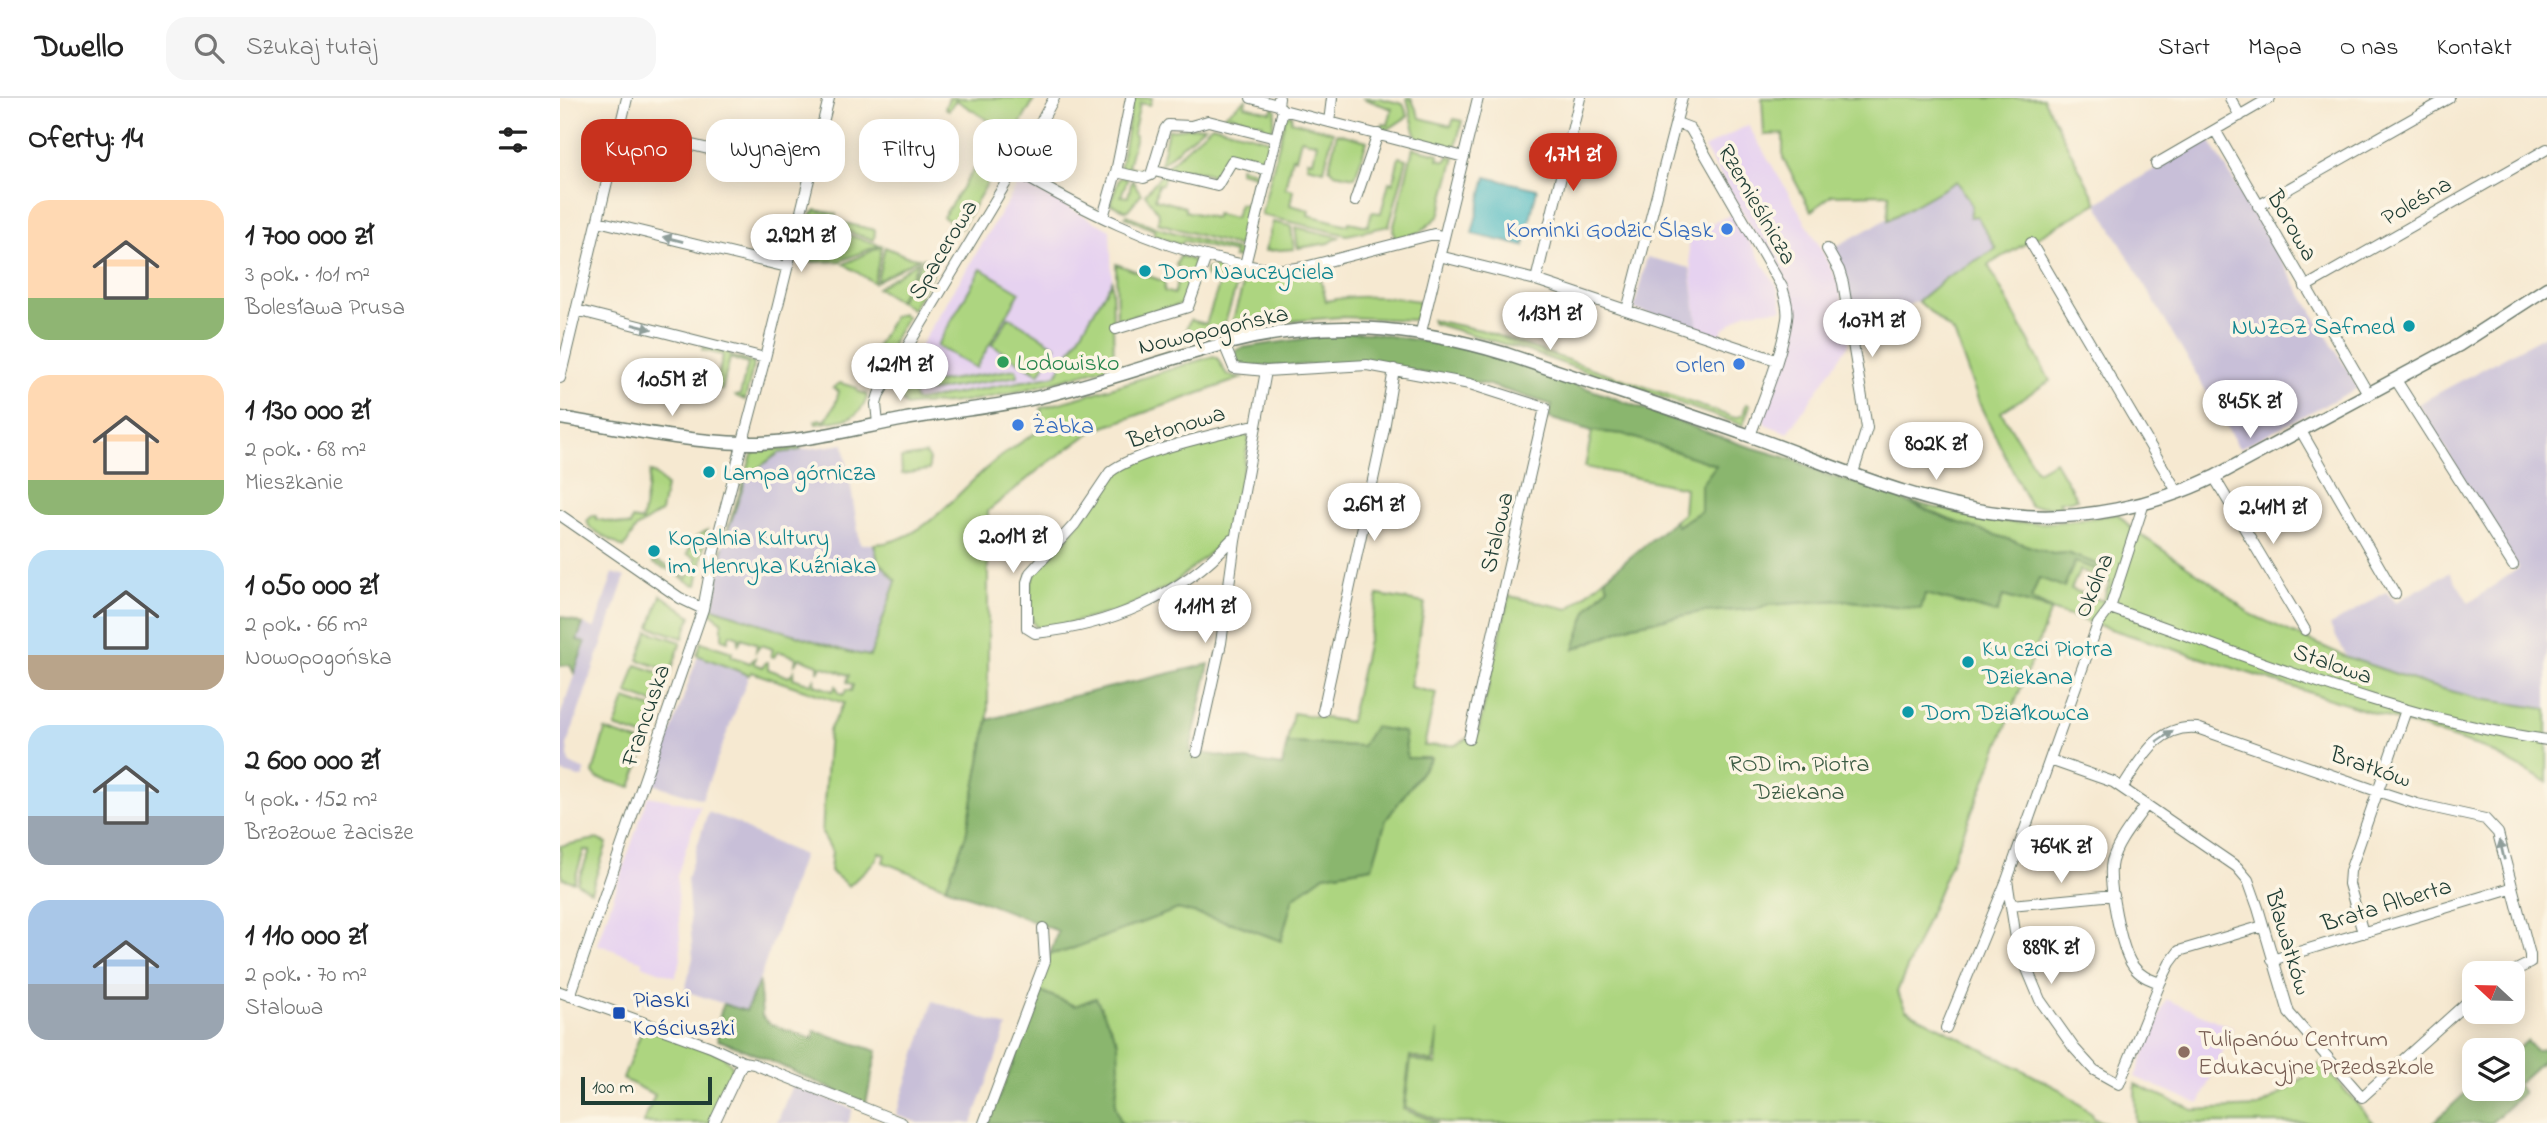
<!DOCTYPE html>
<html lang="pl">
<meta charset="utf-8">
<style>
:root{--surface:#fff;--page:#f6f6f6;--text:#222;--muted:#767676;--line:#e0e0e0;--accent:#c8321e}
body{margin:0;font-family:"Indie Flower",sans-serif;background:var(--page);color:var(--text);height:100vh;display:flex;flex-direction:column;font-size:26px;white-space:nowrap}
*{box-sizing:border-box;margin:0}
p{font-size:23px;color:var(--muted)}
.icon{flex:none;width:38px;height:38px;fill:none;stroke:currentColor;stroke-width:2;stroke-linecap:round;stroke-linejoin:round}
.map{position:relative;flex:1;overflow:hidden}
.drawer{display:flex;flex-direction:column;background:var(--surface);width:560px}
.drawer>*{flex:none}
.banner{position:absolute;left:21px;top:21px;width:665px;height:63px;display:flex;gap:14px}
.needle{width:46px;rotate:292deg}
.tools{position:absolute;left:1902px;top:863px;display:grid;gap:14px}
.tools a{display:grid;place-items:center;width:63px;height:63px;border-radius:14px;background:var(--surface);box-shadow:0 4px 18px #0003;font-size:35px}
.scale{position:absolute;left:21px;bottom:18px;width:131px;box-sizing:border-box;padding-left:7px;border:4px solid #1f3d34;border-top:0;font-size:19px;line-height:24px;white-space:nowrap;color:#1f3d34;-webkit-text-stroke:5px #fcf5e5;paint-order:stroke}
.price{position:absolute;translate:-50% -60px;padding:0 16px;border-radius:24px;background:#fff;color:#222;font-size:23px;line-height:46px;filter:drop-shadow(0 2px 4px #0008)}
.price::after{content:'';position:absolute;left:50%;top:42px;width:21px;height:16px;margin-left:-10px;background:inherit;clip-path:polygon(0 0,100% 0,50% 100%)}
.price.selected{background:var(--accent);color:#fff}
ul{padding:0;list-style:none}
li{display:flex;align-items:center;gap:21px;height:175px;padding:0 28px}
li span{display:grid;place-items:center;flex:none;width:196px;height:140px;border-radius:21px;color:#555}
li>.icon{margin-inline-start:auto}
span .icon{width:84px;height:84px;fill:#fffc;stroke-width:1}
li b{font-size:30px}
h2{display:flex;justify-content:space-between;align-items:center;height:84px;padding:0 28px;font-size:30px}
.pill{padding:0 24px;border-radius:21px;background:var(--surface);box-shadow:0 4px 18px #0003;font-size:24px;line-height:63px}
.pill.selected{background:var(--accent);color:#fff}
header{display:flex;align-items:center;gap:42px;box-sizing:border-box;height:98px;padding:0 35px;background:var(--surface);border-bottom:2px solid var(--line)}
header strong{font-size:33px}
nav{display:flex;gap:38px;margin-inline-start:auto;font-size:24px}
.search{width:490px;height:63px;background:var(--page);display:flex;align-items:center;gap:18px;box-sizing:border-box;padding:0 24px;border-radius:21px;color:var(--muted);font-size:26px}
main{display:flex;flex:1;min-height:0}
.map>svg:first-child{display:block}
</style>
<header>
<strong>Dwello</strong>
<div class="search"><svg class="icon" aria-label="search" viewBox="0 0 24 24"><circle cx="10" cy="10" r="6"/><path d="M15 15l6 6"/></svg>Szukaj tutaj</div>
<nav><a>Start</a><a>Mapa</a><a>O nas</a><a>Kontakt</a></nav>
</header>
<main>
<section class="drawer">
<h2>Oferty: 14<svg class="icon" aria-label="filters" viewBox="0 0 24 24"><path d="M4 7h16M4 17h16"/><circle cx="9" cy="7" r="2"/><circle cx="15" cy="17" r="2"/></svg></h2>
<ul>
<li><span style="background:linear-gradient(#ffd9b3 70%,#8fb573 0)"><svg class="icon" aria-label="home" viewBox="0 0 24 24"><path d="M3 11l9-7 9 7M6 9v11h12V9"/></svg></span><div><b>1 700 000 zł</b><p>3 pok. · 101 m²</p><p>Bolesława Prusa</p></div></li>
<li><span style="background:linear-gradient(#ffd9b3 75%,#8fb573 0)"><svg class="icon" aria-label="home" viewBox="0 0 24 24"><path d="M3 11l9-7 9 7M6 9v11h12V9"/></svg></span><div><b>1 130 000 zł</b><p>2 pok. · 68 m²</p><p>Mieszkanie</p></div></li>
<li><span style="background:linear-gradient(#bfe0f5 75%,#b9a48a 0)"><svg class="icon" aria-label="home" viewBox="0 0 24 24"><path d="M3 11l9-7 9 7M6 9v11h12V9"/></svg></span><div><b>1 050 000 zł</b><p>2 pok. · 66 m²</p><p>Nowopogońska</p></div></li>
<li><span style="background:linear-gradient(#bfe0f5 65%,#9aa5b1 0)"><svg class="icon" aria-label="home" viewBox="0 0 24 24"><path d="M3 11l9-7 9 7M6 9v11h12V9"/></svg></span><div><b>2 600 000 zł</b><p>4 pok. · 152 m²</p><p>Brzozowe Zacisze</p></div></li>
<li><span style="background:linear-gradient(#a9c7e8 60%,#9aa5b1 0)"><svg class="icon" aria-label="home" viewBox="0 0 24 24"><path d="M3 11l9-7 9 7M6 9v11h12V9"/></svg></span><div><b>1 110 000 zł</b><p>2 pok. · 70 m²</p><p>Stalowa</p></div></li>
</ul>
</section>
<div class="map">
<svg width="1987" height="1025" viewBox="0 0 1987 1025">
<rect width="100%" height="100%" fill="#fcf5e5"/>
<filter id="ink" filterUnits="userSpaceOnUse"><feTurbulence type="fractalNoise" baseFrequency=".0143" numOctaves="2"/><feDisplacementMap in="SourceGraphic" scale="14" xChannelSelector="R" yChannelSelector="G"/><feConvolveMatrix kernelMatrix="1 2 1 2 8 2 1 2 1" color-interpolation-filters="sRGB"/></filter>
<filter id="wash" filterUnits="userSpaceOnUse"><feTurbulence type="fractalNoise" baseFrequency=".00686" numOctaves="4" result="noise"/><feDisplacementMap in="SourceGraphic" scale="28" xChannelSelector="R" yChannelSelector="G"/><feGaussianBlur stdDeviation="1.57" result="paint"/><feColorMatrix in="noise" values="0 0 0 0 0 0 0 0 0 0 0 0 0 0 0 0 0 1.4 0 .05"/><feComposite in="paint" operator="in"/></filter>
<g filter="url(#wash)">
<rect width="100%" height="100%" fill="#f6e9d1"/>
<path fill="#e6d2f0" d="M1188 27 1258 145 1280 188 1289 246 1228 335 1205 326 1203 319 1234 217 1215 168 1144 50Z
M460 83 550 132 552 183 496 277 356 302 348 268Z
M1175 115 1186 138 1217 188 1223 211 1186 214 1162 232 1160 239 1138 231 1127 136Z
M88 698 140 708 117 778 121 862 115 879 82 867V863L37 846Z
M1606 901 1673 930 1639 1006 1575 979Z"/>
<path fill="#c8bfd8" d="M1648 40 1798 290 1679 350 1537 105Z
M1397 83 1436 151 1387 179 1358 203 1294 230 1284 177 1273 150Z
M1087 159 1130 170 1138 231 1074 211Z
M1987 236V611L1920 601 1868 587 1787 559 1770 528 1826 494 1836 504 1890 474 1909 505 1959 470 1858 306Z
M284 346 300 446H314L318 462 336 483 310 558 289 554 153 510 163 449 187 378 219 355Z
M53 475 65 479 7 647 9 665 25 672 23 680 0 674V618L25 546 17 542 23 526 34 530 35 529Z
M138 558 189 577 142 701 93 686Z
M148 714 179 726 190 734 243 757 199 883 186 913 125 893 133 860 127 780Z
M373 903 447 929 412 1025H359L336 1017Z
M232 987 293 1011 288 1025H217Z"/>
<path fill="#add580" stroke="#66895a" stroke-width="2" fill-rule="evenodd" d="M389 0H475L449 46 430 35 434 26 396 2 389 12 385 10Z
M573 0H592L590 7 580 5 573 36 576 38 568 68 583 72 585 68 591 70 583 78 560 71Z
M802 0H819L843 6 848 18 824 34H821L823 26 828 27 832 11Z
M847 0H851L860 20 891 28 894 21 902 23 895 51 857 42Z
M1202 0H1483L1537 105 1428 167 1490 283 1441 314 1477 373 1495 363 1517 401 1499 404 1502 409 1470 408 1420 307 1394 235 1358 203 1387 179 1436 151 1417 118 1410 119 1412 108 1397 83 1328 122 1329 96 1272 97 1251 113 1223 60V36L1204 37Z
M686 1 685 8 711 14 713 9 716 12 712 33H702L703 26 670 17 668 24H664L661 20Z
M728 17H732L731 23 773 34 764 72 747 68 748 62 753 63 757 45 741 41 736 60 732 59 725 90 733 92 730 107 749 112 748 117 788 127 789 124 808 128 812 114 821 115 829 84 833 85 839 59 847 61 829 128 787 137 701 117 726 18Z
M652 27 710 42 706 67 702 68 665 59 650 83V76L628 71 626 78 604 71Z
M645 28 600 67 608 32Z
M486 30 508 35 505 55 487 50 479 80 465 74 469 68 468 64Z
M777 35 807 43 795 79 774 75 769 70Z
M853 50 879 56 878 61 886 63 888 58 895 59 879 118 860 134 835 143 833 132Z
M422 59 438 67 401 130 383 119Z
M680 69 702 75 683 150 598 125 599 116 585 96 601 77 605 78 602 87 598 86 595 101 625 109V113L655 120 656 116 675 120 679 106 687 107 695 77 679 73Z
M562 79 568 80 561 98 568 99 572 82 581 96 567 113 550 106 559 81Z
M256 112 276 116 275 123 315 132 314 142 247 121Z
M567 117 595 129 685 155 684 159 673 160 674 155 624 143 620 147 594 137V132L565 119Z
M246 124 320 147 280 163 242 164 237 160V155Z
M713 124 731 128 734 151 705 153Z
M735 129 779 139 769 145 738 150Z
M322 148 314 185 284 166Z
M325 149 346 158 359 160 317 183Z
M620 158 640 165 624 206 557 222 556 166 605 184 604 193 614 196 621 173 616 167Z
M364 160 367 163 364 168 374 173 352 211 339 203Z
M359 163 338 203 317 190Z
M661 168 681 174 664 228 625 245 623 238 630 222 646 226 660 184 646 178V171Z
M421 171 460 194 416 270 377 248Z
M759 174 766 203C797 196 828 198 859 203L857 218 853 222 781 219 707 225H686L671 228 686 177 726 179Z
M552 183 554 267C500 282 445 300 389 305 374 306 361 305 346 308L333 292 348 268 355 302 358 303 496 277Z
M341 216 347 219 334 241 327 265 309 262 333 219Z
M449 219 496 248 479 276 432 247Z
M872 222 921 232 1175 320 1183 317 1186 306 1190 307 1183 327 1179 326 967 253 879 227 872 225Z
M143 248 168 254 171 258 194 265 185 302 176 298 180 297 188 266 170 260 162 292 158 291 154 296 163 257 142 252Z
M654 258 657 260 667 277 682 280 533 333 482 369 428 413V622L406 737 386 789 323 764 325 757 319 754 316 762 289 788 270 773 272 753 262 735 269 632 284 605 191 574 189 577 137 557 141 544 172 554 171 558 190 565 195 560 194 566 203 569 206 564H208V571L229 579 234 573 233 580 251 586 255 580V587L273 593 276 588 279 595 283 597 287 592 291 593 293 587 287 584 289 577 261 568 258 574V567L240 560 235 566 236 559 218 553 214 559 211 558 213 551 201 547 196 553 197 546 182 540 178 547 179 539 170 536 168 543 162 541V524L150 514 163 449 153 510 288 554 310 558 336 483 318 462 314 446C364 444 394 397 429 368 445 354 465 342 483 330L481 310C539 295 596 275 654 258Z
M456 271 458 278 361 295 359 287Z
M280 285 297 290V293L306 296 307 300C297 326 279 321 256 326L255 323 259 321 265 323 275 307 279 293 273 290Z
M1032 333 1063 336 1157 367 1141 387V413L1116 428 1114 423 1123 416 1125 390 1025 369Z
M682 335 689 340 672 431 660 446 612 487 561 512 498 528 482 531 475 528C468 516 468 490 474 477L522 422 552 379 560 372 587 360Z
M241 349V352L219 355 187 378 165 440 192 357 196 353Z
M366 356 369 362V372L342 376 341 360Z
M90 374 94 375 106 388 101 414 76 430 64 450 30 430 27 423 32 418H36V421L70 428 72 421 82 423Z
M1351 404C1387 412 1423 423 1460 425 1493 426 1525 421 1558 416L1571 430 1660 491 1690 516 1787 559 1868 587 1921 601 1987 611V684L1924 650 1491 512 1424 685 1337 894 1346 912 1501 992 1532 1016 1534 1021 1547 1025H885L845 1009 851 961 876 967 878 933 873 964 850 958 843 1011 878 1025H561L555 1007 559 973 535 900 515 908 478 892 490 856 506 853 618 811 679 827 721 843 732 800 764 777 812 769 826 722 871 661 847 660 802 648 727 645 733 615 790 624 818 497 865 505 850 589 876 595 864 648 896 647 918 634 949 498 1009 511 1045 480 1048 489 1028 510 1015 551 1073 527 1141 514 1197 511 1207 507 1282 502 1360 511 1365 496 1437 515 1443 498 1487 511 1471 501 1479 480 1515 463 1540 473 1507 455 1493 456 1390 422ZM1520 472 1550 483 1543 503 1511 491Z
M147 432 137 487C126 486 120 476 110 472 103 469 99 469 93 465L94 462 119 473V476L128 480 136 460 127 456 130 450 125 448 127 443H136V439Z
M101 497 131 518 123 540 90 529Z
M88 533 121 544 111 573 78 562Z
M76 567 109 578 100 607 67 595Z
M65 601 98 612 88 640 55 629Z
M45 632 87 646 71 689 37 680 33 675Z
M36 741 47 745 31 793 17 785 30 753 24 752 14 784 2 780 0 748Z
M84 927 160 956C164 959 170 963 172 968 176 978 154 1014 149 1025H83L95 997 63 981Z
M1761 965 1814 1025H1576L1575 986 1633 1012 1698 1009 1729 991Z"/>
<path fill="#8ab66e" stroke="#547a51" stroke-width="2" d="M766 234 811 235 908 250 1026 290 1180 346 1238 363 1261 375 1318 392 1390 422 1493 456 1507 455 1543 468 1540 473 1515 464 1504 489 1479 480 1471 501 1492 512 1443 498 1437 515 1365 496 1361 511 1282 502 1207 507 1197 511 1141 514 1073 527 1014 551 1028 510 1048 489 1045 480 1114 423 1117 428 1141 413V387L1156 367 1063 336 1032 333 989 320 992 307 929 287 808 265 687 269 678 265 673 260 677 252 681 250 762 238Z
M0 518 23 526 17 542 25 545 14 575 10 567 0 568Z
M649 566 630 653 722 668 727 645 802 648 814 629 844 634 847 660H871L826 722 812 769 764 777 733 800 721 843 679 827 618 811 506 853 490 856 498 833 386 789 406 737 428 622 505 600Z
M199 883 202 918 210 926 252 941 255 933 317 953 306 1005C255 986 209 959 158 942L156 933 163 906 186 913Z
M478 892 515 908 536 900 558 944 559 973 555 1007 561 1025H428L469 927 476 907Z
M1967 943 1975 952 1987 951V959L1957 986 1963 995 1931 1025H1873L1914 987V990H1953V955Z"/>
<path fill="#49b8c1" stroke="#347a7a" stroke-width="2" d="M926 79 977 91 964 148 912 136Z"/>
</g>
<g filter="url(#ink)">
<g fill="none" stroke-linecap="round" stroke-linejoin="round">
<g stroke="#6a796b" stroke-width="12">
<path id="minor" d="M691 0 718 7
M1670 0 1680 18
M723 12 904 59
M769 24 772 0
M1117 25 1130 30 1222 189C1225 199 1229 210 1227 221 1221 261 1203 301 1190 338
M60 30 250 75
M1655 32 1809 297
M1596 66 1710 0
M454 72C522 111 593 148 671 164 699 170 716 174 745 169L874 136 884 139
M594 73 657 88 672 63 708 72
M556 74 571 0
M795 103 818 36
M1698 108 1889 0
M543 119 556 74 584 80 591 77 605 31 608 27 631 28 648 23 716 40
M38 123 227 169
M1471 145 1618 395
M1267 151 1279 172 1283 185 1307 330 1293 375
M879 158 976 182 1216 262
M685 167 723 12 718 7 719 0
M976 182 1020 0
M1745 189 1987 51
M16 212 205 260
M1067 212 1122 0
M556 231 628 209 646 159
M861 234 918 0
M706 273 807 267 910 286 985 310 909 641
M0 280 67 0
M1836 282 1953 467
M318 326 316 306 319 296 468 48 494 0
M1741 333 1835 496
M1654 379 1745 532
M0 417 120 500 143 511
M675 443 671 442C621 498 549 528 475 535L467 530V484L470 475 515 426 550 374C574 354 656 336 690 328H696
M1550 510C1691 559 1840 622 1987 642
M763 613 824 331 834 271
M637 654 661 545 675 443 706 273 674 270 664 246
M1490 662 1553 684 1677 769 1688 782 1698 810 1729 915 1802 999 1914 898
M1562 690C1581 661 1598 626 1637 630L1817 693 1857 706 1925 721 1938 735 1970 857V865L1950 875
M1586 707C1575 724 1558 742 1552 763 1547 782 1561 852 1573 868 1580 878 1589 881 1600 885
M1447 782 1457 847 1480 902 1514 950 1534 972 1559 986 1600 885 1610 865 1619 853 1703 828
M1451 807 1554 797
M1803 835 1789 786 1790 773 1846 612
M1712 862 1951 790
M0 894 151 949 183 964 194 966 342 1025
M10 898 143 511 154 453 205 260 269 0
M1386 930 1447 782 1538 526 1550 510 1584 405
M154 1025 183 964
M424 1025 485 863 483 830"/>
</g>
<g stroke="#6a796b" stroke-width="15">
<path id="tertiary" d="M0 320C57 329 126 344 184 345 238 346 292 331 346 321 385 314 426 310 466 302 533 288 598 263 664 246 762 220 850 227 946 256 1028 284 1111 310 1193 339 1276 369 1365 409 1453 417 1519 424 1595 408 1654 379L1899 247 1987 190"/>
</g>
<use href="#minor" stroke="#fff" stroke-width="10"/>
<use href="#tertiary" stroke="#fff" stroke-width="12"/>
</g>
<defs><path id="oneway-solid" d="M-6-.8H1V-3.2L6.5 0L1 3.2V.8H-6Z" transform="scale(1.75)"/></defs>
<g fill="#8f9e9a">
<use href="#oneway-solid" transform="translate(113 141) rotate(-166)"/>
<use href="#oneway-solid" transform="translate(82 229) rotate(14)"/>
<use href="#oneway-solid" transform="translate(1605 638) rotate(-34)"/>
<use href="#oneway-solid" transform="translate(1942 752) rotate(-103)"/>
</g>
</g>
<g fill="#3f7fe0" stroke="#fcf5e5" stroke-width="2.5">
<circle cx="1167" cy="131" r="7"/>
<circle cx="1179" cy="266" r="7"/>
<circle cx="458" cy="327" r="7"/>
</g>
<g fill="#0f9aa8" stroke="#fcf5e5" stroke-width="2.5">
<circle cx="585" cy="173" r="7"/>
<circle cx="1849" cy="228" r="7"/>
<circle cx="149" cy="374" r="7"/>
<circle cx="94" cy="453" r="7"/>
<circle cx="1408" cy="564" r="7"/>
<circle cx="1348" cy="614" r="7"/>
</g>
<circle fill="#2e9e5b" stroke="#fcf5e5" stroke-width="2.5" cx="443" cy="264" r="7"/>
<rect fill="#1a4fb4" stroke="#fcf5e5" stroke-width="2.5" x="52" y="908" width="14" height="14" rx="3.5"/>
<circle fill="#8d6e63" stroke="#fcf5e5" stroke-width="2.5" cx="1624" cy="954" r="7"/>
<g text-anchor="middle" stroke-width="7" stroke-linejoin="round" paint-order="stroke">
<g font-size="24" fill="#1f3d34" stroke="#fcf5e5">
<text transform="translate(1856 102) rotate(-30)" y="8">Poleśna</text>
<text transform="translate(1198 106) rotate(60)" y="8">Rzemieślnicza</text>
<text transform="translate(1733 127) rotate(60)" y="8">Borowa</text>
<text transform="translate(382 151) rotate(-59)" y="8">Spacerowa</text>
<text transform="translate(653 231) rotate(-13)" y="8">Nowopogońska</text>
<text transform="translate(616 328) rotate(-17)" y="8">Betonowa</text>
<text transform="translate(936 434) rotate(-77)" y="8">Stalowa</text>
<text transform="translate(1533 487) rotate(-67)" y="8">Okólna</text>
<text transform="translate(1773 565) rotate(19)" y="8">Stalowa</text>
<text transform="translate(85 617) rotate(-71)" y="8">Francuska</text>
<text transform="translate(1811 668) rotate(19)" y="8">Bratków</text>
<text transform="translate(1826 806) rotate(-17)" y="8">Brata Alberta</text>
<text transform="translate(1729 844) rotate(73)" y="8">Bławatków</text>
</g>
<g font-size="24" fill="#366cbe" stroke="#fcf5e5" text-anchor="end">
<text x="1153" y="139">Kominki Godzic Śląsk</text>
<text x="1165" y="274">Orlen</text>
<text x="472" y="335" text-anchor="start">Żabka</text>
</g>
<g font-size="24" fill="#0d838f" stroke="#fcf5e5" text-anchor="start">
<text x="599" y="181">Dom Nauczyciela</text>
<text x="1835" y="236" text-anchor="end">NWZOZ Safmed</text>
<text x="163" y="382">Lampa górnicza</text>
<text x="108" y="447">Kopalnia Kultury<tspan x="108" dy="28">im. Henryka Kuźniaka</tspan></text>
<text x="1422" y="558">Ku czci Piotra<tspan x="1422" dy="28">Dziekana</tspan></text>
<text x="1362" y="622">Dom Działkowca</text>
</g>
<g font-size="24" fill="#27864d" stroke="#fcf5e5" text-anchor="start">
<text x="457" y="272">Lodowisko</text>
</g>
<g font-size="24" fill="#3b5b43" stroke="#fcf5e5">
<text x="1239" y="673">ROD im. Piotra<tspan x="1239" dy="28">Dziekana</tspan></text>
</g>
<g font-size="24" fill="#164399" stroke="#fcf5e5" text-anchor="start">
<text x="73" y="909">Piaski<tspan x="73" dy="28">Kościuszki</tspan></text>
</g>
<g font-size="24" fill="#785e54" stroke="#fcf5e5" text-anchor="start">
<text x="1638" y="948">Tulipanów Centrum<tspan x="1638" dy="28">Edukacyjne Przedszkole</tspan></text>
</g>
</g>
</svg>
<div class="tools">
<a><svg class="needle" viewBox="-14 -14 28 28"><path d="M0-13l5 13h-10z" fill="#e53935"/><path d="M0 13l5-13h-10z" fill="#767676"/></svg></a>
<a><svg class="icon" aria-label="layers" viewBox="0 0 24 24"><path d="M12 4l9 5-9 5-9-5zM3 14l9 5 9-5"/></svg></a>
</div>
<div class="scale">100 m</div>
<b class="price selected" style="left:1013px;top:95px">1.7M zł</b>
<b class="price" style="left:241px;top:176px">2.92M zł</b>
<b class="price" style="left:990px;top:254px">1.13M zł</b>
<b class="price" style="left:1312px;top:261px">1.07M zł</b>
<b class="price" style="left:340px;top:305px">1.21M zł</b>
<b class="price" style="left:112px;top:320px">1.05M zł</b>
<b class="price" style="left:1690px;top:342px">845K zł</b>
<b class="price" style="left:1376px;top:384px">802K zł</b>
<b class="price" style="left:814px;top:445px">2.6M zł</b>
<b class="price" style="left:1713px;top:448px">2.41M zł</b>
<b class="price" style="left:453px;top:477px">2.01M zł</b>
<b class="price" style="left:645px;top:547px">1.11M zł</b>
<b class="price" style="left:1501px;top:787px">764K zł</b>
<b class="price" style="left:1491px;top:888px">889K zł</b>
<div class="banner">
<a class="pill selected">Kupno</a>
<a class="pill">Wynajem</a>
<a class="pill">Filtry</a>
<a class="pill">Nowe</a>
</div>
</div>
</main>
